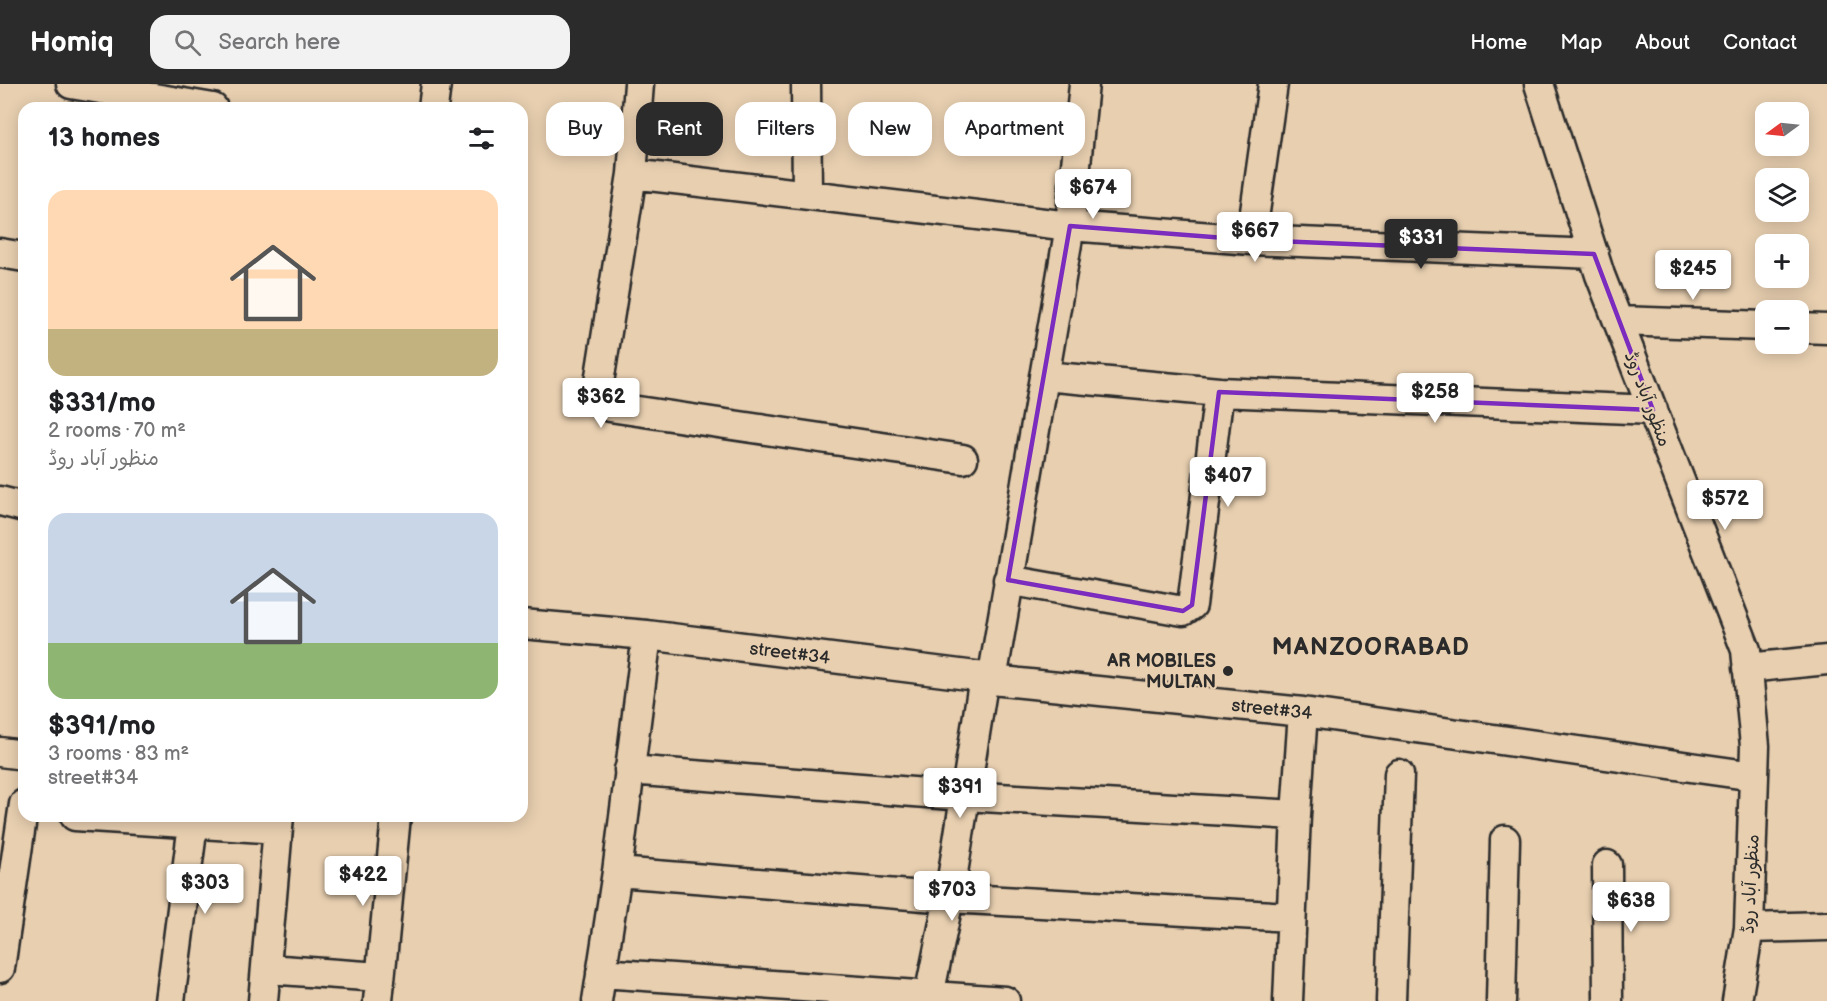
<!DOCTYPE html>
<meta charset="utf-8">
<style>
:root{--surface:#fff;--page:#f2f2f2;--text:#202124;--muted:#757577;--accent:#2b2b2b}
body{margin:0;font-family:"Balsamiq Sans","Playpen Sans Arabic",sans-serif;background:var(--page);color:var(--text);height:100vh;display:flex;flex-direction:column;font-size:22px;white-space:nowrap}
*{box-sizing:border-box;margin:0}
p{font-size:20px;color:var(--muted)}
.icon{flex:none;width:33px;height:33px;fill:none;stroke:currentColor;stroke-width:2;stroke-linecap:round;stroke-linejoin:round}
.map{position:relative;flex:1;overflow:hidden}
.drawer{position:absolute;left:18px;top:18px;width:510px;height:720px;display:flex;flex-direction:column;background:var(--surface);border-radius:18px;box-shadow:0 3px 15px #0003}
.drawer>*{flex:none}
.banner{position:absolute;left:546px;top:18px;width:570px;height:54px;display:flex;gap:12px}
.needle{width:39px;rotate:255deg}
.tools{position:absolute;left:1755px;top:18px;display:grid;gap:12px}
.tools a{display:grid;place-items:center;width:54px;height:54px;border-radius:12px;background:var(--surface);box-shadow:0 3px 15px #0003;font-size:30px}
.price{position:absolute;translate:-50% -51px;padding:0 14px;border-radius:6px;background:#fff;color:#222;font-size:20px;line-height:39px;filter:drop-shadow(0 2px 3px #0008)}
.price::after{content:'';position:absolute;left:50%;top:36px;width:18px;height:14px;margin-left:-9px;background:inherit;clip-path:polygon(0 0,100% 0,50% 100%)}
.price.on{background:var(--accent);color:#fff}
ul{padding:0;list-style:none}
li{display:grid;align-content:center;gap:12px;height:318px;padding:0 30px}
li span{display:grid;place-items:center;height:186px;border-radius:18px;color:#555}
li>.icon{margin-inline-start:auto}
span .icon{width:108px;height:108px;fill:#fffc;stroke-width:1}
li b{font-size:26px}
h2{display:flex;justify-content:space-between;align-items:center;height:72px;padding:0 30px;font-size:26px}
.pill{padding:0 21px;border-radius:18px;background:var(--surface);box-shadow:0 3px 15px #0003;font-size:21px;line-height:54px}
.pill.on{background:var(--accent);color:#fff}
header{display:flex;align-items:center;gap:36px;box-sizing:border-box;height:84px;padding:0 30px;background:var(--accent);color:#fff}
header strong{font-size:28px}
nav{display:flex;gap:33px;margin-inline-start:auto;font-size:21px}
.search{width:420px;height:54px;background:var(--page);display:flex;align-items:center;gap:15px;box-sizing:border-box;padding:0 21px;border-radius:18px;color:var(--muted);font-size:22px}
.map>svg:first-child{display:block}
</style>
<header>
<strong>Homiq</strong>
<div class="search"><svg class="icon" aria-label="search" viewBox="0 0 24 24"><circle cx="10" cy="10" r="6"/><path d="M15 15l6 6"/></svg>Search here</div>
<nav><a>Home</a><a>Map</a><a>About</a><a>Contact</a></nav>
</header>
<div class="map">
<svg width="1827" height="917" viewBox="0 0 1827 917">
<rect width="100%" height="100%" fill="#e8cfb0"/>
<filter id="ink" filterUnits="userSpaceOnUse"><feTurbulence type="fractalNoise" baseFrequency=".0167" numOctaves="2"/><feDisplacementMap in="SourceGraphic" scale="12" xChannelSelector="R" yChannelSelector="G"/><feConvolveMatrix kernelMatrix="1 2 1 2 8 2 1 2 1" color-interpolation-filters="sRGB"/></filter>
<g filter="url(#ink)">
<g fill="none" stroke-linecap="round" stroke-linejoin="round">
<g stroke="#2b2b2b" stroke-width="33">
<path id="minor" d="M71 0 213 24
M639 0 632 90 597 311 602 319 610 323 963 375
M806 0 807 110
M1084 0 1070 142 1251 156 1273 0
M1539 0 1600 191 1746 566 1755 662 1749 844 1737 917
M433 24 436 0
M632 90 1070 142 992 596
M1251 156 1594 170
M0 169 24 173
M1618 237 1766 242
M1798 244 1827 245
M1219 308 1653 326
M0 417 24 423
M1008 496 1183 527 1192 521 1219 308 1044 292
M522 540 647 551 984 593 992 596 1303 628 1754 692
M1747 584 1827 576
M0 668 24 671
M629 686 965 712 1296 731
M75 732 278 745
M1607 781 1608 917
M617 788 949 814 1291 833
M1749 844 1827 842
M0 884 24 720
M267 885 380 893
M601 889 1005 917
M170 917 193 740
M263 917 279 732
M378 917 396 732
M597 917 617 788 647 551
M928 917 949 814 984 593
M1288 917 1296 731 1303 628
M1391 917 1399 690
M1501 917 1505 756"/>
</g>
<use href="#minor" stroke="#e8cfb0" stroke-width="28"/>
</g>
</g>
<path fill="none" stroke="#7b2cbf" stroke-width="4.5" stroke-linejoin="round" d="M1070 142 1251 156 1594 170 1653 326 1219 308 1192 521 1183 527 1008 496Z"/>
<circle fill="#2b2b2b" stroke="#e8cfb0" stroke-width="2" cx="1228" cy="587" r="6"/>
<g text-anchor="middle" stroke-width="4.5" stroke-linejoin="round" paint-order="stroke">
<g font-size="18" fill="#2b2b2b" stroke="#e8cfb0">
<text transform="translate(1648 315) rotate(69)" y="6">منظور آباد روڈ</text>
<text transform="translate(790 569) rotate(7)" y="6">street#34</text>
<text transform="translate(1272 625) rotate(6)" y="6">street#34</text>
<text transform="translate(1750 800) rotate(-87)" y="6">منظور آباد روڈ</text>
</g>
<g font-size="18" font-weight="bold" fill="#2b2b2b" stroke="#e8cfb0" text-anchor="end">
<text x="1216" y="583">AR MOBILES<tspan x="1216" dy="21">MULTAN</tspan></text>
</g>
<g font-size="24" font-weight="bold" letter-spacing="1.5" fill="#2b2b2b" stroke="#e8cfb0">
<text x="1371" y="571">MANZOORABAD</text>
</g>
</g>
</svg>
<div class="tools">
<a><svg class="needle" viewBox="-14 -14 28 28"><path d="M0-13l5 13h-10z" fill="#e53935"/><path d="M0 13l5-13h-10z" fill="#757577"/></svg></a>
<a><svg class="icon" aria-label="layers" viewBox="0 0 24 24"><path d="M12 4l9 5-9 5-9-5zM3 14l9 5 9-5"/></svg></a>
<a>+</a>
<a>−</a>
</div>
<b class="price" style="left:1093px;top:136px">$674</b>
<b class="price" style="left:1255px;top:179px">$667</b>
<b class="price on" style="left:1421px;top:186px">$331</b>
<b class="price" style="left:1693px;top:217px">$245</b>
<b class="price" style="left:1435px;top:340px">$258</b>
<b class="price" style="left:601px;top:345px">$362</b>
<b class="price" style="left:1228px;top:424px">$407</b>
<b class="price" style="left:1725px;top:447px">$572</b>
<b class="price" style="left:960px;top:735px">$391</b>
<b class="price" style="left:363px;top:823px">$422</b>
<b class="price" style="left:205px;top:831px">$303</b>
<b class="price" style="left:952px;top:838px">$703</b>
<b class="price" style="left:1631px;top:849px">$638</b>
<div class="banner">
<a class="pill">Buy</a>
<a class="pill on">Rent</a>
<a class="pill">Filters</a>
<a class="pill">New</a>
<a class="pill">Apartment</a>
</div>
<section class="drawer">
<h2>13 homes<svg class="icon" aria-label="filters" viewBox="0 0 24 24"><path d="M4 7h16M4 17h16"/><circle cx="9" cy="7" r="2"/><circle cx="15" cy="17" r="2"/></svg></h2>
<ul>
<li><span style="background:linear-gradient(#ffd9b3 75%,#c2b280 0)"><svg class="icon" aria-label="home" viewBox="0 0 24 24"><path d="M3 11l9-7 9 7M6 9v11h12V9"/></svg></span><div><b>$331/mo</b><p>2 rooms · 70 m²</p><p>منظور آباد روڈ</p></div></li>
<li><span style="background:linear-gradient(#c9d6e8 70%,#8fb573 0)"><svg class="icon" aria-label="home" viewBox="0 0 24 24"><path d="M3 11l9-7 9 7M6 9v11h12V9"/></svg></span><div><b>$391/mo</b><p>3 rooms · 83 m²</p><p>street#34</p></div></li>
</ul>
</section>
</div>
